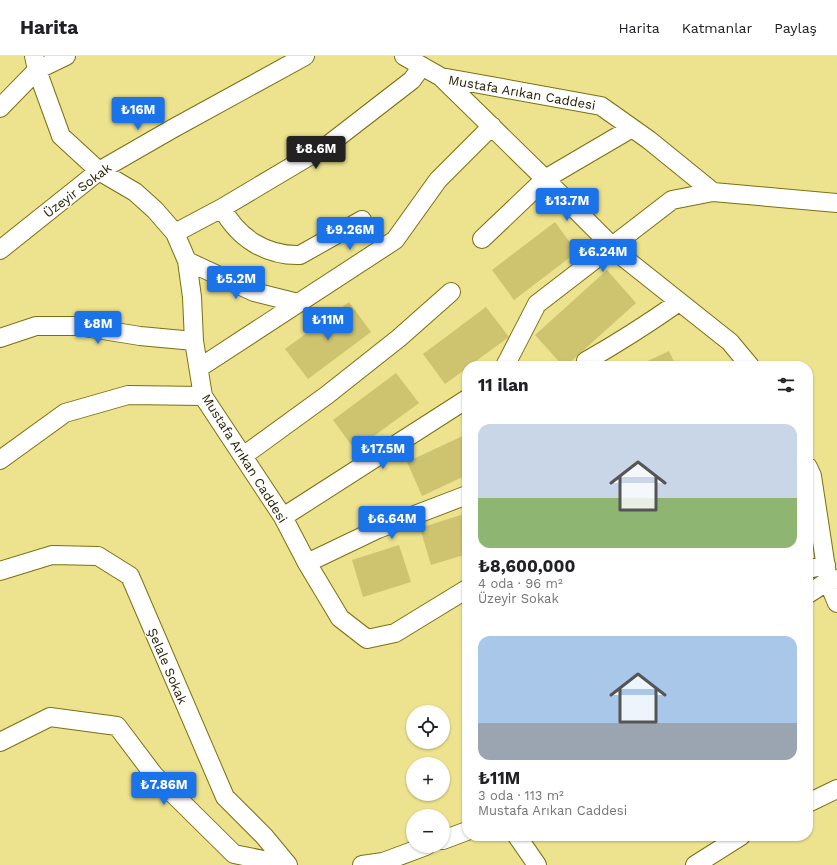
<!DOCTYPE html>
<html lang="tr">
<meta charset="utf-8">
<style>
:root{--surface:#fff;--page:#f6f6f6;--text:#202124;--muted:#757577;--line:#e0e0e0;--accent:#1a73e8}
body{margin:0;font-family:"Work Sans",sans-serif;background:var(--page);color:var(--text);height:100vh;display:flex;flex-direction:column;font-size:15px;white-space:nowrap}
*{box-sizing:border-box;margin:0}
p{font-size:13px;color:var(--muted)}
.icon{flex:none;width:22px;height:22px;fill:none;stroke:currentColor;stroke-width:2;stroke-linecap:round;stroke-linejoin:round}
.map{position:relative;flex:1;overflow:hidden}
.panel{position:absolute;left:462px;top:305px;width:351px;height:480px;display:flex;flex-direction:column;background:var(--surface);border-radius:16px;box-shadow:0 1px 3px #0004}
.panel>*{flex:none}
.tools{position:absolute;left:406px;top:649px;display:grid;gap:8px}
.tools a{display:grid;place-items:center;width:44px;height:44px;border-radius:50%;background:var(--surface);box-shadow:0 1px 3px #0004;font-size:20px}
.price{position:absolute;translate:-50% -34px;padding:0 9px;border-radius:4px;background:var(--accent);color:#fff;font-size:13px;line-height:26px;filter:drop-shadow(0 1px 2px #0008)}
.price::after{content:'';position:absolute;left:50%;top:24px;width:12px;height:9px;margin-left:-6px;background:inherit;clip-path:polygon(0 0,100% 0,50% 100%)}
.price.selected{background:#222;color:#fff}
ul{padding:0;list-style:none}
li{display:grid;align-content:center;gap:8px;height:212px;padding:0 16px}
li span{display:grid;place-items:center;height:124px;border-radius:12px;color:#555}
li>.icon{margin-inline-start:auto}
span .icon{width:72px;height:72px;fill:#fffc;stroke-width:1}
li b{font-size:17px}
h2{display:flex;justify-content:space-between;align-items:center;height:48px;padding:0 16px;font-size:17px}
header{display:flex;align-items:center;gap:24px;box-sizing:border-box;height:56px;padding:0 20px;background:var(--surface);border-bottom:1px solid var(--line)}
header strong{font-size:19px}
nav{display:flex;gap:22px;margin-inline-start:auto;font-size:14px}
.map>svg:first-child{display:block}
</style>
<header>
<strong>Harita</strong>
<nav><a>Harita</a><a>Katmanlar</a><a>Paylaş</a></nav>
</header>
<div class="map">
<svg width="837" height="809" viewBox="0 0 837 809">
<rect width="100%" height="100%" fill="#ede28d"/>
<path fill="#cec36f" d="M555 166 577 196 514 244 492 214Z
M607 214 636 247 566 310H563L535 279Z
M349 246 371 276 308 323 285 293Z
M486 251 509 281 469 310H467V312L445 328 423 298Z
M669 295 676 310H637Z
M396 317 419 347 355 394 333 364Z
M467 378V419L422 440 407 406Z
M467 457V498L431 509 420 472Z
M399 489 411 526 363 541 352 504Z"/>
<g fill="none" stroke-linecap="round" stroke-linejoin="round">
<g stroke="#7b7011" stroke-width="20">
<path id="minor" d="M34 0 37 14 61 80 99 115 135 136 155 154 175 177 187 205 192 241 194 285 203 340 283 461 307 507 340 562 367 583 395 577 467 533
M404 0 441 21 541 119 623 201 730 286 750 310
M441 21 601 50 649 84 713 136 837 147
M0 52 37 14 66 0
M222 152C238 182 266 200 300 199L362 164
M175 177 222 152 328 89 412 24 422 10
M482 183 545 123 632 72
M0 194 99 115 172 73 305 0
M187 205 254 236 298 247
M0 282 36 270H78L140 280 194 285
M586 305C618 287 649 267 679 246
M505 310 537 248 672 144 713 136
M199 312 395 184 438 124 492 70
M243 400 327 339 399 282 451 236
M0 404 65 357 128 339 203 340
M808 411 812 420 828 525 837 547
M283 461 467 343
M307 507 378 473 467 439
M808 513 826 509
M0 515 52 499 98 500 130 520 225 741 264 780 288 809
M808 538 828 525 837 523
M0 686 50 661 117 670 154 719 234 798 288 809
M808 747 837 733
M517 780 537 809
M443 784 467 775
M362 809 383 806 426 790
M695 809 741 780"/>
</g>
<use href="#minor" stroke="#fff" stroke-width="18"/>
</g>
<g text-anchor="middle" stroke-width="3" stroke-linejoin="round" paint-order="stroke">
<g font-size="13" fill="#252000" stroke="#fff">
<text transform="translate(522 36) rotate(10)" y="5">Mustafa Arıkan Caddesi</text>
<text transform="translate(77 134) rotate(-37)" y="5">Üzeyir Sokak</text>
<text transform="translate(245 402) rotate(58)" y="5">Mustafa Arıkan Caddesi</text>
<text transform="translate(168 610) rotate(67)" y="5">Şelale Sokak</text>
</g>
</g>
</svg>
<div class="tools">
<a><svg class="icon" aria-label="locate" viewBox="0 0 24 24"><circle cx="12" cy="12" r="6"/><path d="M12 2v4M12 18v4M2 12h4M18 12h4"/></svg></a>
<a>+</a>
<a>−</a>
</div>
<b class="price" style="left:138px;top:75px">₺16M</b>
<b class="price selected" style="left:316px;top:114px">₺8.6M</b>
<b class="price" style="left:567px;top:166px">₺13.7M</b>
<b class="price" style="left:350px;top:195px">₺9.26M</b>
<b class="price" style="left:603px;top:217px">₺6.24M</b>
<b class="price" style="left:236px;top:244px">₺5.2M</b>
<b class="price" style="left:328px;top:285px">₺11M</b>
<b class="price" style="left:98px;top:289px">₺8M</b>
<b class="price" style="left:383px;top:414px">₺17.5M</b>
<b class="price" style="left:392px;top:484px">₺6.64M</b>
<b class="price" style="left:164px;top:750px">₺7.86M</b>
<section class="panel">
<h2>11 ilan<svg class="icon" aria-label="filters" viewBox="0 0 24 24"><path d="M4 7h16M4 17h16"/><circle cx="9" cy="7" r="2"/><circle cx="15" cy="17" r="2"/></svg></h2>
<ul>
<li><span style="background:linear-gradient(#c9d6e8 60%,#8fb573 0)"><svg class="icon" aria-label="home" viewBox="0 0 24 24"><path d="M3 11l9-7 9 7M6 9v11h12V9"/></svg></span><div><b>₺8,600,000</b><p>4 oda · 96 m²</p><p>Üzeyir Sokak</p></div></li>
<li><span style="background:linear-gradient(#a9c7e8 70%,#9aa5b1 0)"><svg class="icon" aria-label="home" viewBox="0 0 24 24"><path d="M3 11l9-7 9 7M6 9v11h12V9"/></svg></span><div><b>₺11M</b><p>3 oda · 113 m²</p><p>Mustafa Arıkan Caddesi</p></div></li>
</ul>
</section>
</div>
